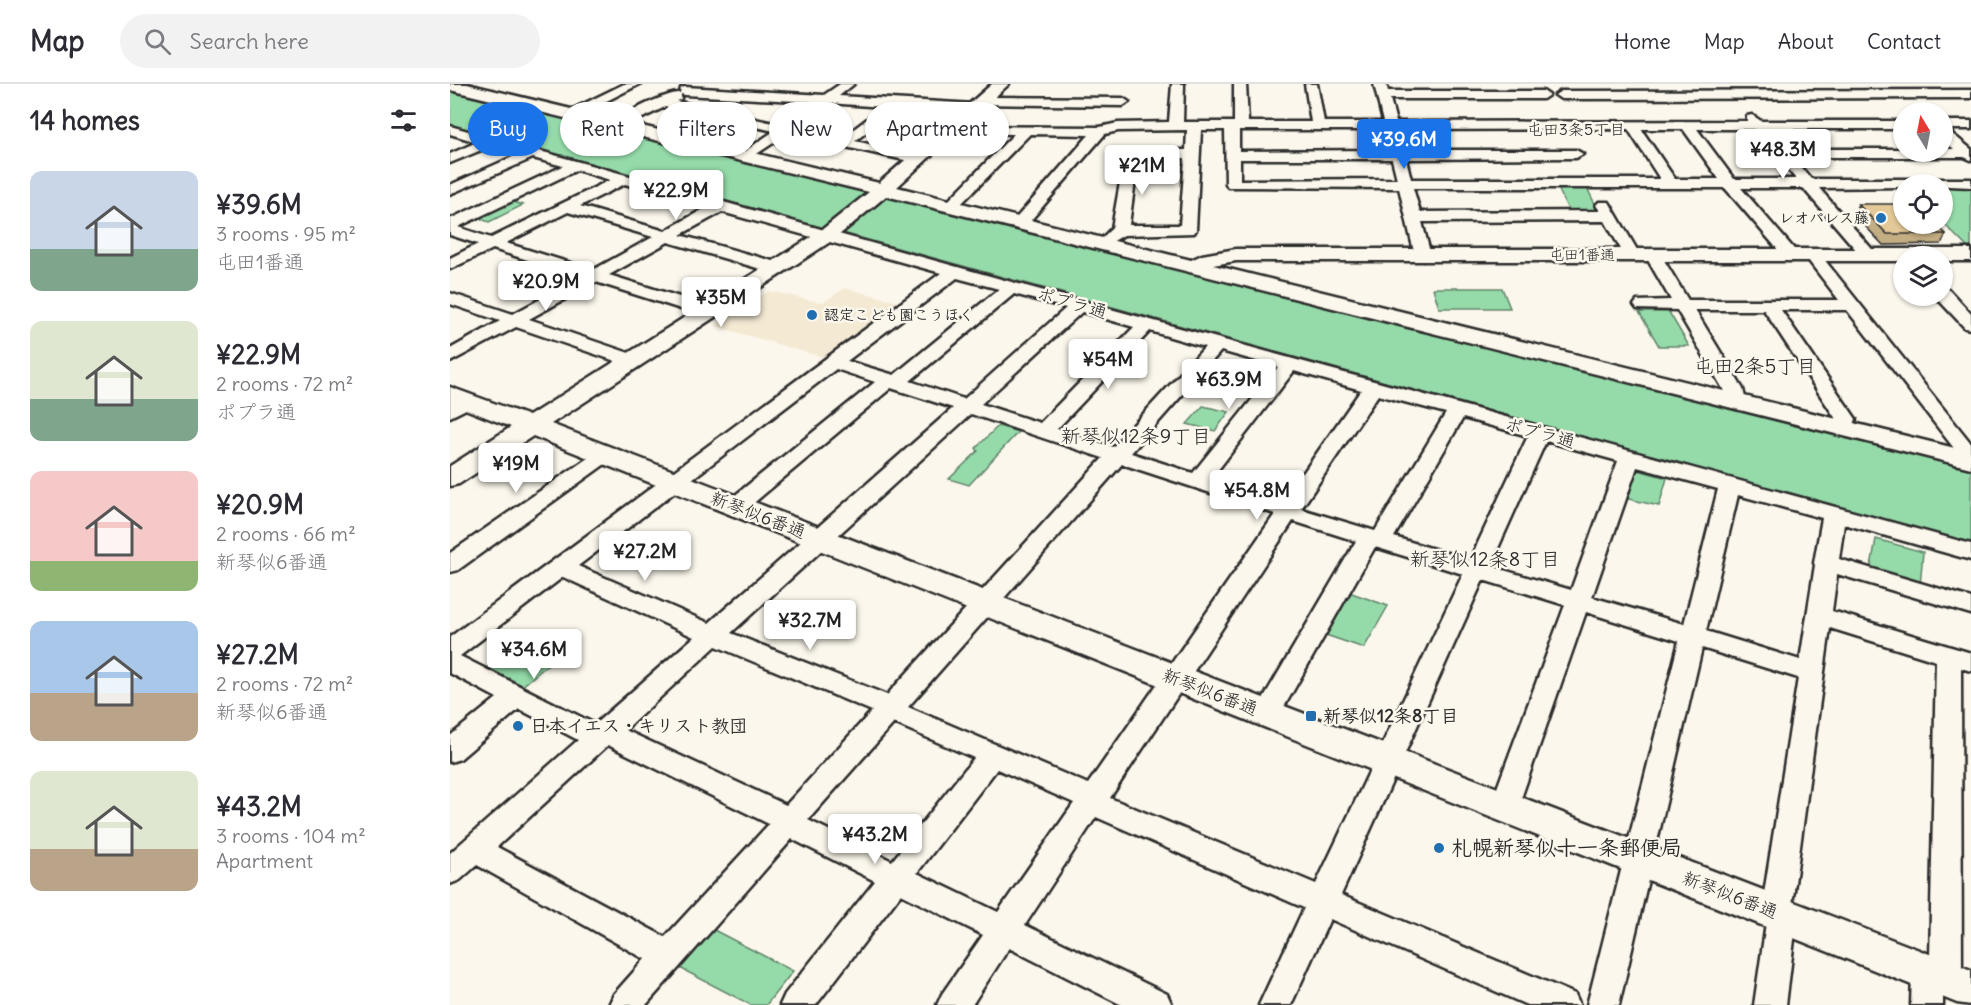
<!DOCTYPE html>
<meta charset="utf-8">
<style>
:root{--surface:#fff;--page:#f2f2f3;--text:#2b2b33;--muted:#7c7c81;--line:#e1e1e2;--accent:#1a73e8}
body{margin:0;font-family:Delius,"Klee One",sans-serif;background:var(--page);color:var(--text);height:100vh;display:flex;flex-direction:column;font-size:22px;white-space:nowrap}
*{box-sizing:border-box;margin:0}
p{font-size:20px;color:var(--muted)}
.icon{flex:none;width:33px;height:33px;fill:none;stroke:currentColor;stroke-width:2;stroke-linecap:round;stroke-linejoin:round}
.map{position:relative;flex:1;overflow:hidden}
.drawer{display:flex;flex-direction:column;background:var(--surface);width:450px}
.drawer>*{flex:none}
.guide{position:absolute;left:18px;top:18px;width:570px;height:54px;display:flex;gap:12px}
.needle{width:39px;rotate:350deg}
.controls{position:absolute;left:1443px;top:18px;display:grid;gap:12px}
.controls a{display:grid;place-items:center;width:60px;height:60px;border-radius:50%;background:var(--surface);box-shadow:0 2px 4px #0004;font-size:30px}
.price{position:absolute;translate:-50% -51px;padding:0 14px;border-radius:6px;background:#fff;color:#222;font-size:20px;line-height:39px;filter:drop-shadow(0 2px 3px #0008)}
.price::after{content:'';position:absolute;left:50%;top:36px;width:18px;height:14px;margin-left:-9px;background:inherit;clip-path:polygon(0 0,100% 0,50% 100%)}
.price.on{background:var(--accent);color:#fff}
ul{padding:0;list-style:none}
li{display:flex;align-items:center;gap:18px;height:150px;padding:0 30px}
li span{display:grid;place-items:center;flex:none;width:168px;height:120px;border-radius:12px;color:#555}
li>.icon{margin-inline-start:auto}
span .icon{width:72px;height:72px;fill:#fffc;stroke-width:1}
li b{font-size:26px}
h2{display:flex;justify-content:space-between;align-items:center;height:72px;padding:0 30px;font-size:26px}
.chip{padding:0 21px;border-radius:27px;background:var(--surface);box-shadow:0 2px 4px #0004;font-size:21px;line-height:54px}
.chip.on{background:var(--accent);color:#fff}
header{display:flex;align-items:center;gap:36px;box-sizing:border-box;height:84px;padding:0 30px;background:var(--surface);border-bottom:2px solid var(--line)}
header strong{font-size:28px}
nav{display:flex;gap:33px;margin-inline-start:auto;font-size:21px}
.search{width:420px;height:54px;background:var(--page);display:flex;align-items:center;gap:15px;box-sizing:border-box;padding:0 21px;border-radius:33px;color:var(--muted);font-size:22px}
main{display:flex;flex:1;min-height:0}
.map>svg:first-child{display:block}
</style>
<header>
<strong>Map</strong>
<div class="search"><svg class="icon" aria-label="search" viewBox="0 0 24 24"><circle cx="10" cy="10" r="6"/><path d="M15 15l6 6"/></svg>Search here</div>
<nav><a>Home</a><a>Map</a><a>About</a><a>Contact</a></nav>
</header>
<main>
<section class="drawer">
<h2>14 homes<svg class="icon" aria-label="filters" viewBox="0 0 24 24"><path d="M4 7h16M4 17h16"/><circle cx="9" cy="7" r="2"/><circle cx="15" cy="17" r="2"/></svg></h2>
<ul>
<li><span style="background:linear-gradient(#c9d6e8 65%,#7fa58c 0)"><svg class="icon" aria-label="home" viewBox="0 0 24 24"><path d="M3 11l9-7 9 7M6 9v11h12V9"/></svg></span><div><b>¥39.6M</b><p>3 rooms · 95 m²</p><p>屯田1番通</p></div></li>
<li><span style="background:linear-gradient(#dfe7d0 65%,#7fa58c 0)"><svg class="icon" aria-label="home" viewBox="0 0 24 24"><path d="M3 11l9-7 9 7M6 9v11h12V9"/></svg></span><div><b>¥22.9M</b><p>2 rooms · 72 m²</p><p>ポプラ通</p></div></li>
<li><span style="background:linear-gradient(#f6c9c9 75%,#8fb573 0)"><svg class="icon" aria-label="home" viewBox="0 0 24 24"><path d="M3 11l9-7 9 7M6 9v11h12V9"/></svg></span><div><b>¥20.9M</b><p>2 rooms · 66 m²</p><p>新琴似6番通</p></div></li>
<li><span style="background:linear-gradient(#a9c7e8 60%,#b9a48a 0)"><svg class="icon" aria-label="home" viewBox="0 0 24 24"><path d="M3 11l9-7 9 7M6 9v11h12V9"/></svg></span><div><b>¥27.2M</b><p>2 rooms · 72 m²</p><p>新琴似6番通</p></div></li>
<li><span style="background:linear-gradient(#dfe7d0 65%,#b9a48a 0)"><svg class="icon" aria-label="home" viewBox="0 0 24 24"><path d="M3 11l9-7 9 7M6 9v11h12V9"/></svg></span><div><b>¥43.2M</b><p>3 rooms · 104 m²</p><p>Apartment</p></div></li>
</ul>
</section>
<div class="map">
<svg width="1521" height="921" viewBox="0 0 1521 921">
<rect width="100%" height="100%" fill="#fbf7ec"/>
<filter id="ink" filterUnits="userSpaceOnUse"><feTurbulence type="fractalNoise" baseFrequency=".0167" numOctaves="2"/><feDisplacementMap in="SourceGraphic" scale="12" xChannelSelector="R" yChannelSelector="G"/><feConvolveMatrix kernelMatrix="1 2 1 2 8 2 1 2 1" color-interpolation-filters="sRGB"/></filter>
<g filter="url(#ink)">
<path fill="#f4e9d3" d="M395 204 456 220 382 276 265 242 319 207 368 218 375 217Z"/>
<path fill="#95dba9" stroke="#60836a" stroke-width="1.5" d="M0 6 508 130 958 245 1212 303 1521 381V459L0 41Z
M1492 103H1521V164H1518L1493 139Z
M1108 104H1137L1149 128H1119Z
M56 116 73 121 39 138 22 132Z
M983 204H1052L1060 224H989Z
M1189 228H1219L1239 262H1209Z
M753 322 779 328 765 347 737 340Z
M548 342 568 348 519 401 499 395 528 367 526 364Z
M1184 385 1217 394 1209 422 1174 414Z
M1426 455 1473 468 1470 502 1420 488Z
M896 507 938 522 914 564 870 549Z
M81 553 114 567 71 603 38 587Z
M260 844 343 887 316 921H301L226 882Z"/>
<g fill="none" stroke-linecap="round" stroke-linejoin="round">
<g stroke="#2b2b2b" stroke-width="5">
<path id="minor" d="M174 0H190L127 32 122 33 115 29Z
M390 0H404L389 12 525 20 532 24 525 28 449 23 405 57 473 72 475 75 468 79 337 50 296 77 289 73 291 70 324 47 215 23 174 43 169 44 162 40C171 31 219 7 230 9L231 4 235 3 374 11ZM231 10 235 11 364 18 332 41 226 17 231 15ZM379 19 433 23 392 54 346 44Z
M722 0H734L733 38H784V0H796L798 38H861L855 0H867L874 38H933L924 0H936L938 7H1093L1099 11 1093 15H940L946 38 1297 37V32L1302 31 1311 37H1454V45H1318L1335 65H1454V68H1492V65H1504L1492 55V37H1521V45H1496L1521 65V76L1514 73H1342L1361 95H1521V103L1454 100V103L1369 104 1427 171 1419 176 1413 174 1353 104H1291L1350 172 1342 177 1336 175 1275 104H963L970 128 1150 127 1146 121 1149 118H1159L1190 171 1182 176 1176 174 1155 137 972 138 981 172 973 177 965 172 949 104 778 103 776 100 775 46H751L746 146 744 149 674 151 660 159 652 154 662 144 675 70 682 66H736L737 46 668 47 655 50 575 143 569 145 561 140 639 51 580 50 505 126 500 128 492 123 564 50 503 49 498 48 496 45 498 42 650 43 668 39 719 38ZM1178 45 1210 95H961L956 75 1126 74 1133 70 1126 66H954L948 46ZM1191 45H1233L1269 95H1225ZM1247 45H1304L1346 95H1284ZM789 46H935L940 66 789 67ZM688 74H735L730 141H679ZM790 75H942L947 95 790 96Z
M1521 6V14L1111 15 1105 11 1111 7Z
M534 13 673 14 679 18 673 22 529 20 528 17Z
M0 42 576 202 1521 460V476L1394 440 1389 475 1521 514V530L1387 490 1382 527 1521 569V587L1511 584 1512 895 1507 906 1493 909V921H1461L1462 889 1467 878 1480 875 1486 577 1380 544 1342 821 1347 831 1336 921H1304L1316 839 1311 829 1348 594 1252 564 1169 921H1137L1229 557 1136 528 1068 723 1064 731 1054 735 1044 731 1040 723 1115 521 1033 496 891 811 1125 910 1130 921H1077L880 835 841 921H809L854 824 646 733 575 841 717 910 722 921H672L559 864 522 921H487L492 910 533 851 451 810 366 921H330L335 910 425 797 342 755 196 921H159L164 910 195 875 27 781 10 796 0 800V769L128 656 69 625 10 675 0 678V652L47 614 0 589V553L491 189 272 128 230 151 333 180 335 184 333 188H321L218 158 159 191 265 224 268 228 265 232H253L146 198 79 235 188 272 190 276 188 280H174L66 243 0 278V265L50 237 0 220V209L63 230 131 193 43 165 0 185V174L28 160 0 151V135L113 82 83 74 0 110V101L69 70 41 62 0 79V70L27 58 0 50ZM127 86 160 96 41 154 8 143ZM175 100 185 103 257 123 215 147 130 122ZM118 128 203 153 143 186 56 159ZM507 194 549 205 444 291 397 277ZM564 210 616 224 514 315 460 297ZM632 228 684 243 590 339 531 320ZM700 247 755 263 663 363 607 345ZM771 267 828 283 743 389 681 369ZM386 285 425 298 278 417 275 422 278 427 286 429 294 427 441 304 503 324 259 539 128 482ZM844 287 911 306 833 418 761 395ZM928 311 996 329 925 447 851 425ZM521 330 653 374 437 611 281 549ZM1013 334 1078 352 1020 476 944 453ZM1096 357 1168 377 1121 506 1040 482ZM672 380 825 430 638 700 458 623ZM1187 383 1268 405 1234 540 1142 513ZM1288 411 1372 434 1364 479 1365 481 1350 576 1256 547ZM843 437 906 457 804 630 808 637 817 640 826 637 925 463 1013 490 866 800 660 714ZM113 493 244 553 145 640 10 572ZM266 562 422 627 336 721 175 646ZM444 639 524 674 442 777 358 736ZM158 661 319 740 215 853 47 763ZM547 685 624 719 548 828 467 789Z
M1203 166 1209 168 1238 216H1389L1355 172 1363 167 1369 169 1520 358 1521 381 1511 379 1503 363 1397 226H1331L1406 335 1401 349H1387L1384 345 1386 335 1314 226H1245L1293 305 1296 318 1293 322H1279L1273 305 1227 226 1187 225 1184 221 1187 217 1221 216 1195 171Z
M1492 204 1498 205 1521 230V245L1515 244 1485 212H1492Z
M17 311 24 313 27 317 24 321 0 333V319Z
M155 365 162 367 165 371 162 375 8 486 0 488V469L148 367Z"/>
</g>
<g stroke="#2b2b2b" stroke-width="5">
<path id="tertiary" d="M0 0H17L429 99 542 0H559L447 103 741 176 752 171 786 165H1521V177H1492V172H1454V177H786L763 181 1521 368V384L436 112 383 156 101 340 1521 886V921L1507 919 83 352 9 400 0 402V382L61 343 0 319V303L79 332 369 148 419 108 0 6Z"/>
</g>
<use href="#minor" fill="#fbf7ec" fill-rule="evenodd"/>
<use href="#tertiary" fill="#fbf7ec" fill-rule="evenodd"/>
</g>
<path fill="#c3ad83" stroke="#2b2b2b" stroke-width="1.5" d="M1408 120 1496 150 1491 160 1433 161 1404 130Z"/>
<path fill="#e3c998" stroke="#2b2b2b" stroke-width="1.5" d="M1408 120H1454V140H1485L1496 150H1437Z"/>
</g>
<g fill="#1f6fb2" stroke="#fbf7ec" stroke-width="2">
<circle cx="1431" cy="134" r="6"/>
<circle cx="362" cy="231" r="6"/>
<rect x="855" y="626" width="12" height="12" rx="3"/>
<circle cx="68" cy="642" r="6"/>
<circle cx="989" cy="764" r="6"/>
</g>
<g text-anchor="middle" stroke-width="5" stroke-linejoin="round" paint-order="stroke">
<g font-size="15" font-weight="bold" fill="#2b2b2b" stroke="#fbf7ec" text-anchor="end">
<text x="1419" y="139">レオパレス藤</text>
<text x="374" y="236" text-anchor="start">認定こども園こうほく</text>
</g>
<g font-size="15" fill="#2b2b2b" stroke="#fbf7ec">
<text x="1132" y="176">屯田1番通</text>
</g>
<g font-size="16" fill="#2b2b2b" stroke="#fbf7ec">
<text x="1126" y="51">屯田3条5丁目</text>
</g>
<g font-size="18" fill="#2b2b2b" stroke="#fbf7ec">
<text transform="translate(622 219) rotate(16)" y="6">ポプラ通</text>
<text transform="translate(1090 349) rotate(15)" y="6">ポプラ通</text>
<text transform="translate(308 431) rotate(21)" y="6">新琴似6番通</text>
<text transform="translate(760 608) rotate(21)" y="6">新琴似6番通</text>
<text transform="translate(1280 811) rotate(21)" y="6">新琴似6番通</text>
</g>
<g font-size="18" font-weight="bold" fill="#2b2b2b" stroke="#fbf7ec" text-anchor="start">
<text x="873" y="638">新琴似12条8丁目</text>
<text x="80" y="648">日本イエス・キリスト教団</text>
</g>
<g font-size="20" fill="#2b2b2b" stroke="#fbf7ec">
<text x="1305" y="289">屯田2条5丁目</text>
<text x="686" y="359">新琴似12条9丁目</text>
<text x="1035" y="482">新琴似12条8丁目</text>
</g>
<g font-size="21" font-weight="bold" fill="#2b2b2b" stroke="#fbf7ec" text-anchor="start">
<text x="1001" y="771">札幌新琴似十一条郵便局</text>
</g>
</g>
</svg>
<div class="controls">
<a><svg class="needle" viewBox="-14 -14 28 28"><path d="M0-13l5 13h-10z" fill="#e53935"/><path d="M0 13l5-13h-10z" fill="#7c7c81"/></svg></a>
<a><svg class="icon" aria-label="locate" viewBox="0 0 24 24"><circle cx="12" cy="12" r="6"/><path d="M12 2v4M12 18v4M2 12h4M18 12h4"/></svg></a>
<a><svg class="icon" aria-label="layers" viewBox="0 0 24 24"><path d="M12 4l9 5-9 5-9-5zM3 14l9 5 9-5"/></svg></a>
</div>
<b class="price on" style="left:954px;top:86px">¥39.6M</b>
<b class="price" style="left:1333px;top:96px">¥48.3M</b>
<b class="price" style="left:692px;top:112px">¥21M</b>
<b class="price" style="left:226px;top:137px">¥22.9M</b>
<b class="price" style="left:96px;top:228px">¥20.9M</b>
<b class="price" style="left:271px;top:244px">¥35M</b>
<b class="price" style="left:658px;top:306px">¥54M</b>
<b class="price" style="left:779px;top:326px">¥63.9M</b>
<b class="price" style="left:66px;top:410px">¥19M</b>
<b class="price" style="left:807px;top:437px">¥54.8M</b>
<b class="price" style="left:195px;top:498px">¥27.2M</b>
<b class="price" style="left:360px;top:567px">¥32.7M</b>
<b class="price" style="left:84px;top:596px">¥34.6M</b>
<b class="price" style="left:425px;top:781px">¥43.2M</b>
<div class="guide">
<a class="chip on">Buy</a>
<a class="chip">Rent</a>
<a class="chip">Filters</a>
<a class="chip">New</a>
<a class="chip">Apartment</a>
</div>
</div>
</main>
